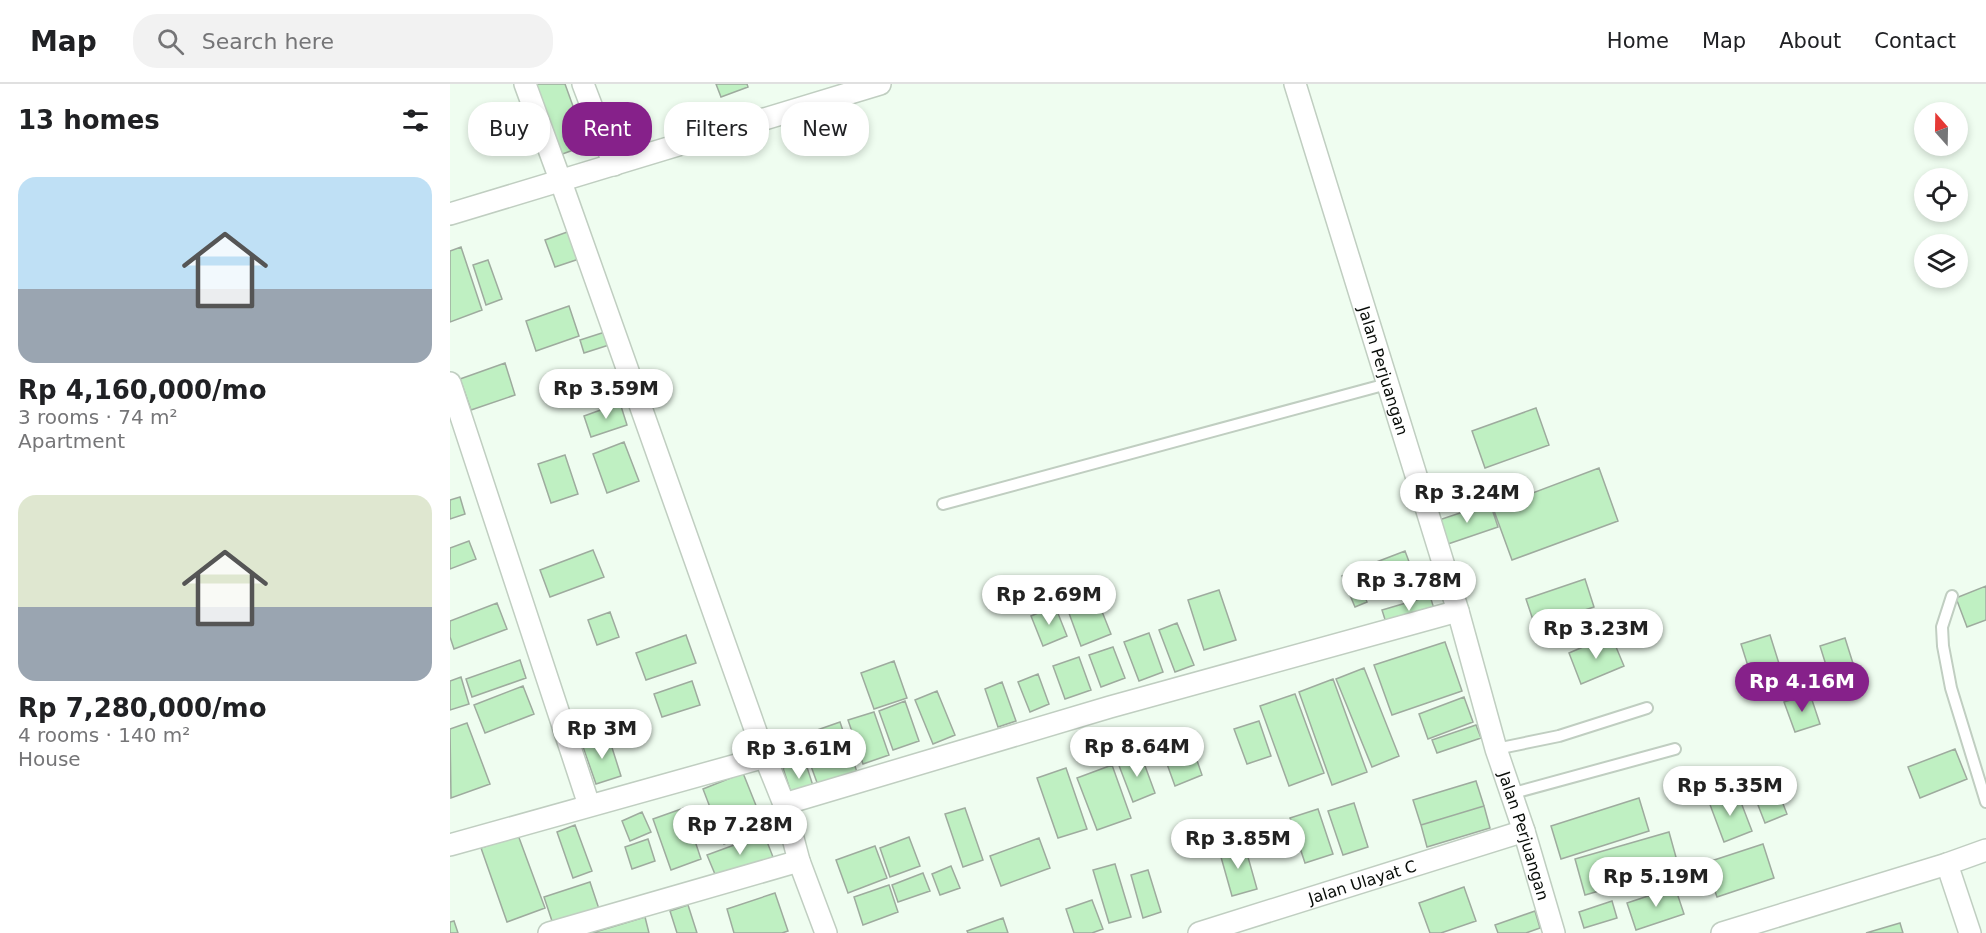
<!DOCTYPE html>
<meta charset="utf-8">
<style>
:root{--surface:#fff;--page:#f2f2f2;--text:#202124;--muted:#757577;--line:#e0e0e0;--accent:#86218a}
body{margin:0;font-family:"DejaVu Sans",sans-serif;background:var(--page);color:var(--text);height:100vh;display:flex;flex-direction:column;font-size:22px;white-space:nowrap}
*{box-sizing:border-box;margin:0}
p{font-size:20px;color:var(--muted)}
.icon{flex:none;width:33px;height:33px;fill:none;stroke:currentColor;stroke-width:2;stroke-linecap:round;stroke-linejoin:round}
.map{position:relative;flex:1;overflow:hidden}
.side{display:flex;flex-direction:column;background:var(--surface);width:450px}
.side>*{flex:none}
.banner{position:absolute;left:18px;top:18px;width:570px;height:54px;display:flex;gap:12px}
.needle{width:39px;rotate:340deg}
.controls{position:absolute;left:1464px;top:18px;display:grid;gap:12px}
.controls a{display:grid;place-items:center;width:54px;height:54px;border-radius:50%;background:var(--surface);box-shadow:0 3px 9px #0003;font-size:30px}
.price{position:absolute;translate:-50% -51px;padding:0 14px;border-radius:21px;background:#fff;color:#222;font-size:20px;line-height:39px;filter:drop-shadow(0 2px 3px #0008)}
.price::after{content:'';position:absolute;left:50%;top:36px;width:18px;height:14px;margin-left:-9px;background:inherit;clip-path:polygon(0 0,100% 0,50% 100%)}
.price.active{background:var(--accent);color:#fff}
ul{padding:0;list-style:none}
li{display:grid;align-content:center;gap:12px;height:318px;padding:0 18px}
li span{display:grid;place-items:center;height:186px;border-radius:18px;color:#555}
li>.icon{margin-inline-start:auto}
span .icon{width:108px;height:108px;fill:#fffc;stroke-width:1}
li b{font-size:26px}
h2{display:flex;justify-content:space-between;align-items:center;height:72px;padding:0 18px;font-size:26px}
.chip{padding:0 21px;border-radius:24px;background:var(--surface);box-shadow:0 3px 9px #0003;font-size:21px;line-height:54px}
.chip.active{background:var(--accent);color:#fff}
header{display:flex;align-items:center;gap:36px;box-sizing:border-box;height:84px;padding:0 30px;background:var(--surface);border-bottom:2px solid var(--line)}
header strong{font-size:28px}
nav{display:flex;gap:33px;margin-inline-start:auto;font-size:21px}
.search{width:420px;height:54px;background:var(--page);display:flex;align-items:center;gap:15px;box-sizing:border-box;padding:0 21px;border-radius:24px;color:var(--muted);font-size:22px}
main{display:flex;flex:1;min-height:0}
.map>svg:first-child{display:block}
</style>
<header>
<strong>Map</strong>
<div class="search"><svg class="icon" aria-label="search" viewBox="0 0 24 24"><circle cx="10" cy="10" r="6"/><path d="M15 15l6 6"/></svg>Search here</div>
<nav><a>Home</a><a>Map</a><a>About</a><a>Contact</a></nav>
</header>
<main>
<section class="side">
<h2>13 homes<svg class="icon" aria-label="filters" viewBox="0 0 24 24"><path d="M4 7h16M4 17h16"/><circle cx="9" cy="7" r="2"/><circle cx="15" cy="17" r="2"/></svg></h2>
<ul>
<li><span style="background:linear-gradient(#bfe0f5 60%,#9aa5b1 0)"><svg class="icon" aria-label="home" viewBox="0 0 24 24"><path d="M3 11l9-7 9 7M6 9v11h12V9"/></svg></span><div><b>Rp 4,160,000/mo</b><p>3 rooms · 74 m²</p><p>Apartment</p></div></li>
<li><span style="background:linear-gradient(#dfe7d0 60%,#9aa5b1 0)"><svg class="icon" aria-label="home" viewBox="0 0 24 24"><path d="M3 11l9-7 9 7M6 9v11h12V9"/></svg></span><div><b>Rp 7,280,000/mo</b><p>4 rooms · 140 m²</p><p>House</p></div></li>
</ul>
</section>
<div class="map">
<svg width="1536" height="849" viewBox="0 0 1536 849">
<rect width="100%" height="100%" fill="#effdf0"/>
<path fill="#bff0c2" stroke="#9eab9e" stroke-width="1.5" d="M81 0H115L137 61 107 72Z
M266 0H297L298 3 271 13Z
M120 147 129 175 105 183 95 156Z
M11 163 32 226 0 238V167Z
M38 176 52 215 36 221 23 181Z
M119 222 129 252 86 267 76 237Z
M155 248 159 261 134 269 130 256Z
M55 279 65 311 21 326 10 295Z
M170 319 177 341 141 353 134 332Z
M1086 324 1099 361 1035 384 1022 347Z
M174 358 189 397 157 409 143 370Z
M115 371 128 410 101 419 88 380Z
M1149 384 1168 437 1062 476 1043 424Z
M10 413 15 430 0 435V416Z
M1040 419 1048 443 995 461 986 437Z
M19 457 26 475 0 485V464Z
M143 466 154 493 100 513 90 486Z
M955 467 967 499 928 513 916 482Z
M905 487 917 518 905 523 892 492Z
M1135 495 1144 523 1085 542 1076 515Z
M1536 502V536L1517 543 1506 514Z
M769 506 786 556 754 566 738 516Z
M645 510 661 550 631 562 616 521Z
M980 512 986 531 938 545 932 526Z
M47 519 57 545 4 565 0 553V537Z
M605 522 617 552 593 562 581 532Z
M160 528 169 553 147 561 138 536Z
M727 539 744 581 725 588 709 546Z
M699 549 713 588 689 597 674 558Z
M236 551 246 579 196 596 186 569Z
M1161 551 1174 582 1131 600 1119 569Z
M1320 551 1332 589 1303 598 1291 560Z
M1395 554 1412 608 1387 616 1370 562Z
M995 558 1012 607 942 631 924 581Z
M663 563 675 594 651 603 639 571Z
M629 573 641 606 615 615 603 582Z
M70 576 76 594 22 613 16 595Z
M444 577 457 614 424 625 411 589Z
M914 584 949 672 922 683 886 595Z
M588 590 599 620 580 628 568 598Z
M11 593 19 620 0 626V597Z
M883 595 917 688 882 701 849 608Z
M242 597 250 621 212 633 204 610Z
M552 598 566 637 548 643 535 605Z
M73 602 84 630 35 649 24 621Z
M487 607 505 651 483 660 465 616Z
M845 610 874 689 839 702 810 622Z
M1360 610 1370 640 1345 648 1334 618Z
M1014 613 1023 638 978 655 969 630Z
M455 617 469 657 443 666 429 627Z
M424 628 439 671 413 680 398 636Z
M809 637 821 672 797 680 784 645Z
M390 638 408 691 369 704 350 652Z
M17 639 40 700 1 714 0 645Z
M1026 641 1031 654 987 669 982 656Z
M158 651 171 692 146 700 132 660Z
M741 659 752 691 725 702 713 669Z
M1505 665 1517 695 1470 714 1458 683Z
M691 671 705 709 683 718 668 679Z
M355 677 365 708 343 715 333 684Z
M662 681 681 734 647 746 627 694Z
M616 684 637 745 608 754 587 694Z
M293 689 315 744 274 760 253 705Z
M1321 689 1337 730 1315 739 1299 698Z
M1026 697 1034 722 971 741 963 716Z
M1287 708 1302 747 1274 758 1259 718Z
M1189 714 1199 747 1111 775 1101 742Z
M904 719 918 763 893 771 878 727Z
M1034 722 1040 744 977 763 971 741Z
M234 724 251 775 221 786 203 735Z
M515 724 533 776 513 783 495 730Z
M868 725 883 770 855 779 840 734Z
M192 728 201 748 180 757 172 737Z
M125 741 142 787 123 794 107 748Z
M1219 748 1229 784 1135 811 1125 775Z
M314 750 323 773 267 795 257 771Z
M68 751 95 824 57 838 31 764Z
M459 753 470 782 440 793 430 764Z
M589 754 600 784 551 802 540 772Z
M198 755 205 777 182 785 175 763Z
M794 759 807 805 782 812 769 766Z
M1313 760 1324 794 1267 813 1255 779Z
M425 762 437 794 398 809 386 776Z
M665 780 681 833 659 839 643 786Z
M501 782 510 804 490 811 482 790Z
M698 786 711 828 693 834 681 791Z
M473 789 480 807 448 818 442 801Z
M140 798 150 828 104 843 94 813Z
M439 801 448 828 413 841 404 813Z
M1014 803 1026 837 991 849H980L969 819Z
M1225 803 1234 830 1186 846 1177 819Z
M325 809 338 847 332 849H284L277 825Z
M642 816 653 845 642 849H624L616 825Z
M1162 817 1167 834 1134 844 1129 828Z
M238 821 247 849H227L220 827Z
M1085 827 1090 844 1076 849H1048L1045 841Z
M195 833 199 849H142Z
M553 834 558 849H518L517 847Z
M4 837 8 849H0V838Z
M1450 839 1453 849H1416Z"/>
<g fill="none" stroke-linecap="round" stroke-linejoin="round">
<g stroke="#c0cec1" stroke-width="14">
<path id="service" d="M493 420 937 300
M1502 512 1492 543 1493 562 1501 604 1536 718
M1046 665 1109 652 1197 624
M1060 710 1225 665"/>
</g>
<g stroke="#c0cec1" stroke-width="24">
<g id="minor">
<path d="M75 0 111 98 315 673 334 720 349 777 376 849"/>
<path d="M133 0 164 81"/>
<path id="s1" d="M845 0 1008 527 1046 665 1074 747 1104 849"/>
<path d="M0 130 430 0"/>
<path d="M0 299 139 721"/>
<path d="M334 720 660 623 1008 527"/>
<path d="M0 761 315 673"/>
<path d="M1497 780 1520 849"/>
<path d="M99 849 349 777"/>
<path id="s2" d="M749 849 1074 747"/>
<path d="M1272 849 1497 780 1536 766"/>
</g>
</g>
<use href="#service" stroke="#fff" stroke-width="10"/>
<use href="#minor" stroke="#fff" stroke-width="21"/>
</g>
<g text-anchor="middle" stroke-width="4.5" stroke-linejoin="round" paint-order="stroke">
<g font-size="16" fill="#090d09" stroke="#fff">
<text dy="6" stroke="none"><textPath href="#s1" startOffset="300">Jalan Perjuangan</textPath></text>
<text dy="6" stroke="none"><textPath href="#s1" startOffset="786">Jalan Perjuangan</textPath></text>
<text dy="6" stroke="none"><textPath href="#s2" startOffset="171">Jalan Ulayat C</textPath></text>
</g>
</g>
</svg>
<div class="controls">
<a><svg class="needle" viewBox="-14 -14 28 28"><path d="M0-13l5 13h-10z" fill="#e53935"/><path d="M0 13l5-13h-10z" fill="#757577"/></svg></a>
<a><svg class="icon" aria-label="locate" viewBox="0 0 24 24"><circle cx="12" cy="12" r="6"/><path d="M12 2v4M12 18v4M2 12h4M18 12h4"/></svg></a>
<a><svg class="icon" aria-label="layers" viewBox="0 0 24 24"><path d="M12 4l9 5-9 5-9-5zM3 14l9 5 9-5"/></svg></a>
</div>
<b class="price" style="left:156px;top:336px">Rp 3.59M</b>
<b class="price" style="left:1017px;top:440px">Rp 3.24M</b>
<b class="price" style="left:959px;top:528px">Rp 3.78M</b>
<b class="price" style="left:599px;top:542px">Rp 2.69M</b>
<b class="price" style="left:1146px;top:576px">Rp 3.23M</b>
<b class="price active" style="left:1352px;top:629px">Rp 4.16M</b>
<b class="price" style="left:152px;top:676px">Rp 3M</b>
<b class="price" style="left:687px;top:694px">Rp 8.64M</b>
<b class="price" style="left:349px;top:696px">Rp 3.61M</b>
<b class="price" style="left:1280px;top:733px">Rp 5.35M</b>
<b class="price" style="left:290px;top:772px">Rp 7.28M</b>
<b class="price" style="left:788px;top:786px">Rp 3.85M</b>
<b class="price" style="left:1206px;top:824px">Rp 5.19M</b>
<div class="banner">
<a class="chip">Buy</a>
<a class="chip active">Rent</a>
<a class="chip">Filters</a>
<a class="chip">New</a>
</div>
</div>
</main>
